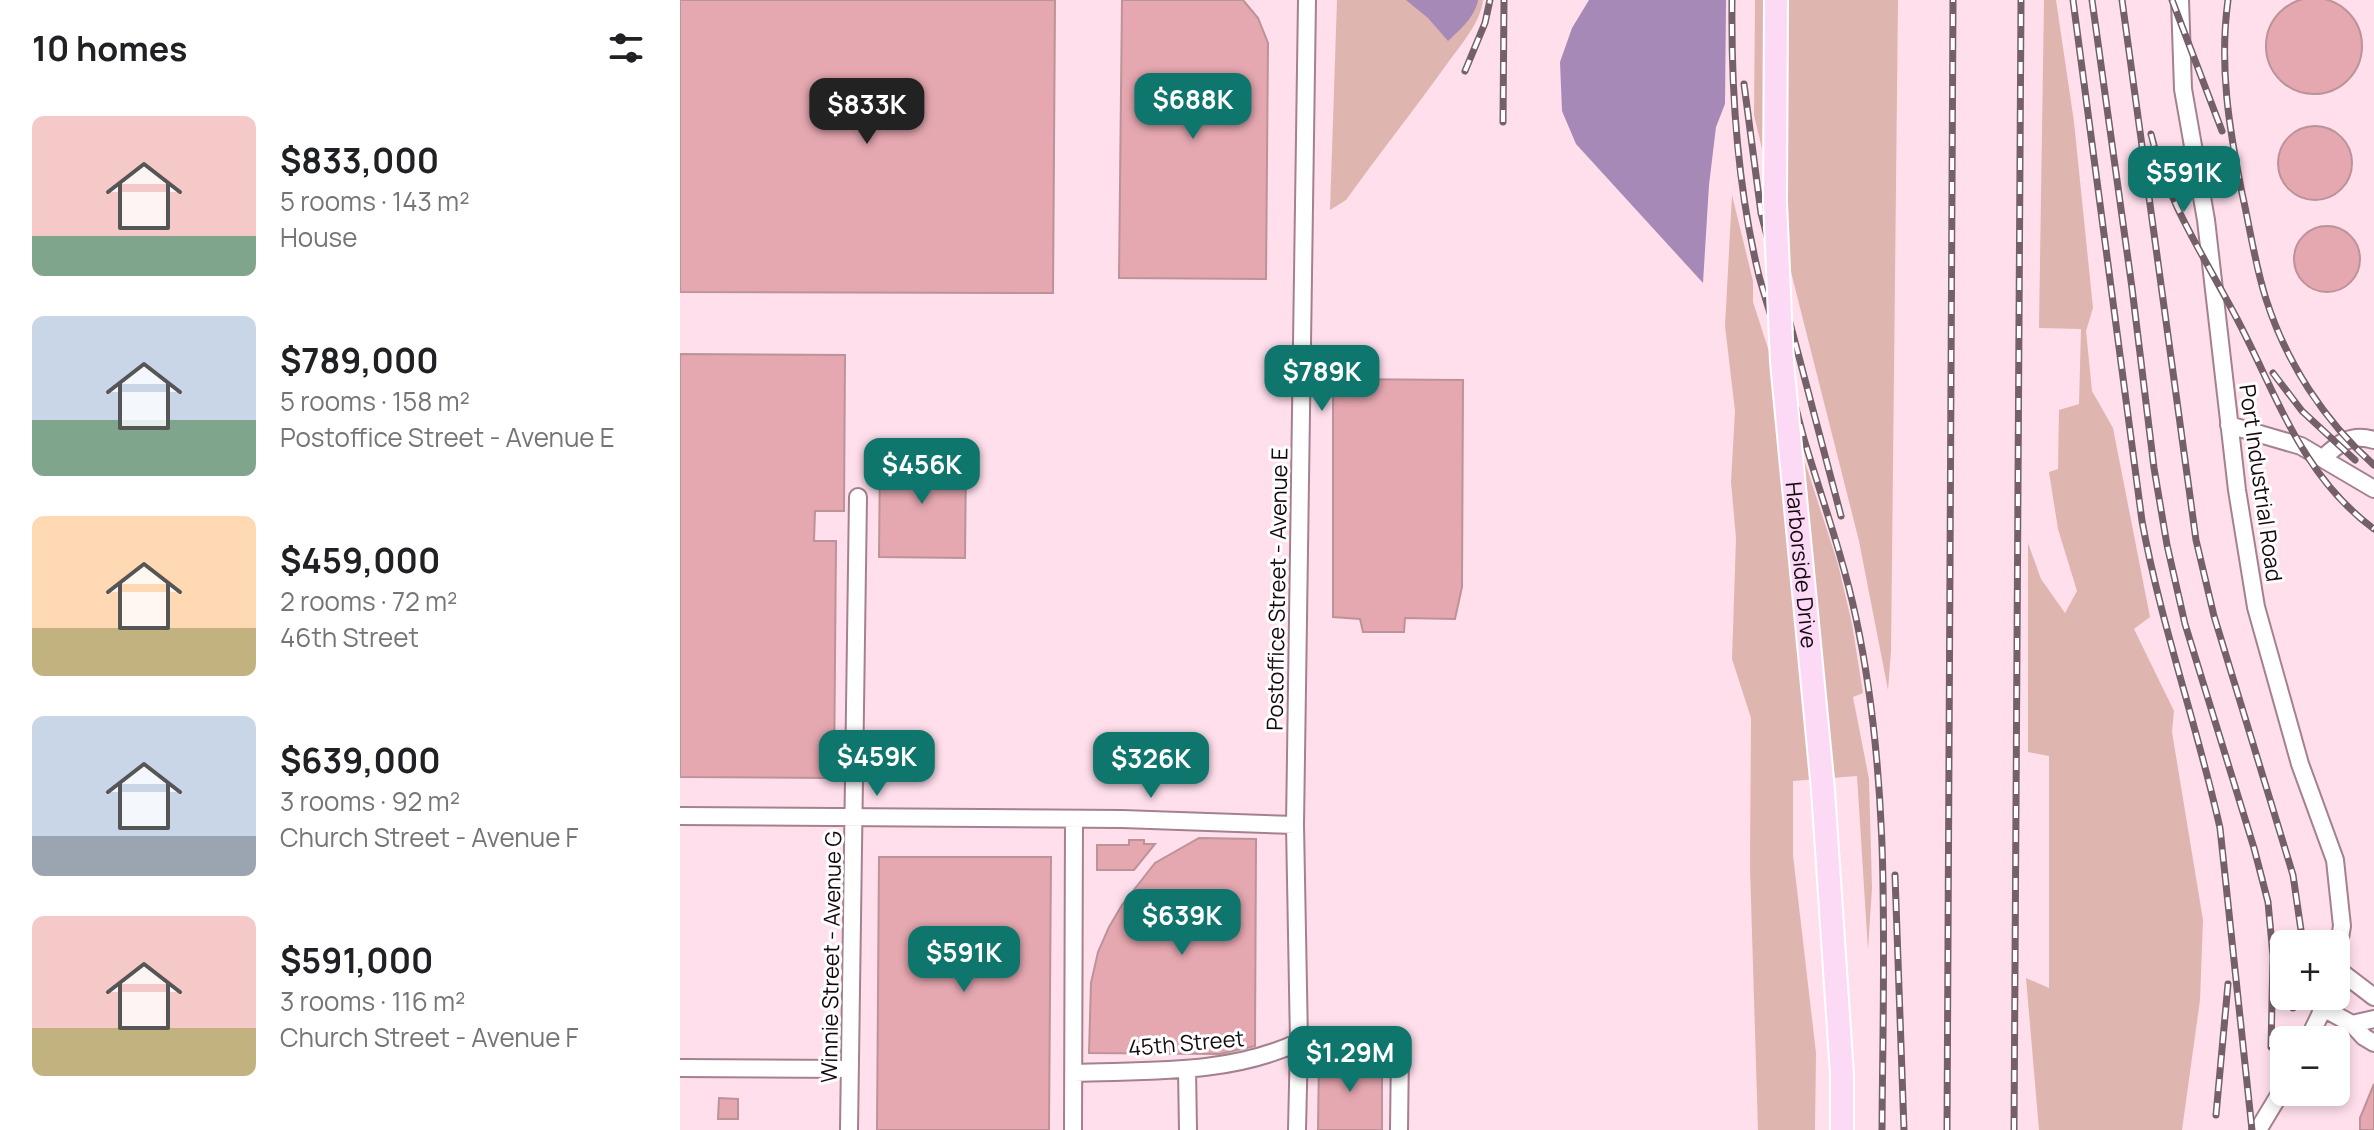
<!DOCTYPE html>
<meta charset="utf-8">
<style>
:root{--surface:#fff;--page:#f2f2f2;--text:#202124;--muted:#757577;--accent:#0f766e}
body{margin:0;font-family:Manrope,sans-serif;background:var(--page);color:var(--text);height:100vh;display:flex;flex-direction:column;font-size:30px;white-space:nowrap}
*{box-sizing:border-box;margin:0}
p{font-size:26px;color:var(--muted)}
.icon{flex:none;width:44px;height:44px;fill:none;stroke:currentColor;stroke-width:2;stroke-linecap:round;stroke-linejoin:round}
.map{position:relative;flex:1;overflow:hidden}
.sheet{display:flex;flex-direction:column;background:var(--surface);width:680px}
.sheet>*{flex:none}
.buttons{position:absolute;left:1590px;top:930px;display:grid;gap:16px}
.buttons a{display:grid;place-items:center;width:80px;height:80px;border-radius:12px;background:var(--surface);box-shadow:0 4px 12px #0003;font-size:40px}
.price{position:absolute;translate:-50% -68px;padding:0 18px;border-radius:16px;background:var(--accent);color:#fff;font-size:26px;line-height:52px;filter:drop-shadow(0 2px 4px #0008)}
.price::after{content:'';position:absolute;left:50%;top:48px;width:24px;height:18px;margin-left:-12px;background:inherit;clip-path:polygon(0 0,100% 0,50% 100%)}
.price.selected{background:#222;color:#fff}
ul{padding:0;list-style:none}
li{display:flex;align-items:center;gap:24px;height:200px;padding:0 32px}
li span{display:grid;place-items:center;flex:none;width:224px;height:160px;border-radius:12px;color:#555}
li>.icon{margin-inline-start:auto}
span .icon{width:96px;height:96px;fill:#fffc;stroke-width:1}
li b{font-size:34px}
h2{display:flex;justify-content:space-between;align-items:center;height:96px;padding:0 32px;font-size:34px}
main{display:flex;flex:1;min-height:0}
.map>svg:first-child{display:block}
</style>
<main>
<section class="sheet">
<h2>10 homes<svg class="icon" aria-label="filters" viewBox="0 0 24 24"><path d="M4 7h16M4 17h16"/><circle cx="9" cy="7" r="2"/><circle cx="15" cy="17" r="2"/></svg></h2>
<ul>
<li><span style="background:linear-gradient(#f6c9c9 75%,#7fa58c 0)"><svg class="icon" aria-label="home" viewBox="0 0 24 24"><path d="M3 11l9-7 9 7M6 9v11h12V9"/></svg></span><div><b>$833,000</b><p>5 rooms · 143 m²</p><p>House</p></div></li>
<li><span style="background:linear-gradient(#c9d6e8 65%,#7fa58c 0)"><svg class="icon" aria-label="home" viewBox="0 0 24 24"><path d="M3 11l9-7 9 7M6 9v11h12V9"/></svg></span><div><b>$789,000</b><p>5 rooms · 158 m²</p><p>Postoffice Street - Avenue E</p></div></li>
<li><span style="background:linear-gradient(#ffd9b3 70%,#c2b280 0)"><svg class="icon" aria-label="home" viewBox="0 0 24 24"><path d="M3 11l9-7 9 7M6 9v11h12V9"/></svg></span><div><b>$459,000</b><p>2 rooms · 72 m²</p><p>46th Street</p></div></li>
<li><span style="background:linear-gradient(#c9d6e8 75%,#9aa5b1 0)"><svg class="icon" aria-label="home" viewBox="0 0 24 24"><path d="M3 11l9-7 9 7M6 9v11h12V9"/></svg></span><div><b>$639,000</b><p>3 rooms · 92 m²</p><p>Church Street - Avenue F</p></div></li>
<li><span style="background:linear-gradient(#f6c9c9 70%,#c2b280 0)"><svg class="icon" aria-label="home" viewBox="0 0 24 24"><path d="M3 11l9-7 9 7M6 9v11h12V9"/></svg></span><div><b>$591,000</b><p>3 rooms · 116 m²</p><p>Church Street - Avenue F</p></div></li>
</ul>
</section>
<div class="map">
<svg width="1694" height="1130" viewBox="0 0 1694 1130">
<rect width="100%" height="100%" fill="#ffdfec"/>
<path fill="#deb6af" d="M657 0H803C801 22 780 46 767 64 734 110 699 154 666 200L650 210Z
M1075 0H1218L1211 651 1208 690 1179 541 1112 276 1074 115Z
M1364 0H1376L1394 122 1413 308 1406 331 1412 391 1433 428 1470 617 1454 629 1494 711 1492 732 1523 920 1520 1000 1502 1130H1359L1346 978 1369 988V756L1348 752V543L1361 579 1385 613 1397 591 1378 529 1369 472 1378 469 1379 410 1399 404 1401 329 1359 328Z
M1052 195 1073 281V302L1158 564 1172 624 1183 693 1173 697 1189 779 1192 888 1188 950 1177 776 1113 781V855L1136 1053 1135 1130H1078L1070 867 1071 718 1052 659 1056 538 1051 482 1055 411 1045 326Z"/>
<path fill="#a689b6" d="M726 0H798C795 17 780 30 768 41L748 18Z
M909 0H1046L1045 104 1036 127 1029 185 1023 283 896 144 882 111 880 62 892 28Z"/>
<path fill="#e5a7b0" stroke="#bb9398" stroke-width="2" d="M1586 46a48 48 0 1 1 96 0a48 48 0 1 1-96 0Z
M0 0H375L373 293 0 292Z
M442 0H563L578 18 588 43 586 279 439 278Z
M1598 163a37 37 0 1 1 74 0a37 37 0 1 1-74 0Z
M1614 259a33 33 0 1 1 66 0a33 33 0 1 1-66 0Z
M0 354 165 355 164 511H135L134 541H156L154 778 0 777Z
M653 379 783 380 782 587 775 619 725 618 724 632H683L680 619 653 617Z
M200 454 286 455 285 558 199 557Z
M519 838 576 839 575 1046 540 1054 409 1053 411 983 418 952 429 927 442 905 475 863Z
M449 840H464V844H475L454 870H417V845H449Z
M199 857H371L369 1130H197Z
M639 1057 702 1058V1130H638Z
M1694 1084V1130H1680V1118Z
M39 1098 58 1099V1119H38Z"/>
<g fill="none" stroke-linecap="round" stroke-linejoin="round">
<g stroke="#a48090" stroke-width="20">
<path id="minor" d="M1500 0 1503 89 1526 220 1557 490 1576 607 1620 764 1655 860 1662 926 1656 962
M1549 425 1621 446 1694 489
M1643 458C1659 443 1671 433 1694 440
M0 816 442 819 615 825
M1656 968 1694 997
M1643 1008 1672 1024 1684 1037 1694 1043
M1672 1024 1694 1019
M1628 1040 1640 1015 1646 996
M0 1068 170 1069
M507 1069 508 1130
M394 1073C470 1070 548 1075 619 1042
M169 1130 178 497
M393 1130 394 819
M617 1130 619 1042 615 825 627 0
M719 1130 720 1048
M1578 1130 1604 1087"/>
</g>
<g stroke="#fff" stroke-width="26">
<path id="major" d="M1143 790 1162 1075V1130"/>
</g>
<use href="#minor" stroke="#fff" stroke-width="16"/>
<use href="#major" stroke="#fcdaf6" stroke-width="22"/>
<g stroke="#746069" stroke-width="7">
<path id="rail" d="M1052 0C1051 93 1057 185 1079 276 1087 305 1097 334 1105 363 1111 388 1117 414 1124 439 1142 499 1163 557 1176 618 1212 786 1203 959 1202 1130
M1393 0 1462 521C1481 625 1517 725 1540 828L1572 1130
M1412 0 1452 288 1474 468 1487 545 1505 624 1574 848 1588 902 1593 956 1591 1047
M1442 0 1516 540 1534 616 1613 875 1623 944
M1492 0 1542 131
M1548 0C1539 66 1549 128 1562 193 1570 228 1575 265 1586 299 1606 362 1644 421 1694 465
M785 71 805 23 810 0
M1064 84 1081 213 1161 516
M823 122 824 0
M1471 134C1487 202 1524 256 1556 317 1597 395 1621 475 1694 529
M1593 373 1622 411 1675 460
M1215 875 1224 1130
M1613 1008V996
M1536 1115 1548 984
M1267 1130 1273 0
M1334 1130 1341 0"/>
</g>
<use href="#rail" stroke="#fff" stroke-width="4" stroke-dasharray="12" stroke-linecap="butt"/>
<g stroke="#fff" stroke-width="26" stroke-linecap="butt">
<g id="major-bridge">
<path id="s1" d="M1096 0 1095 202 1102 362 1143 790"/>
</g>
</g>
<use href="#major-bridge" stroke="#fcdaf6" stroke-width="22"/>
</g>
<g text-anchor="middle" stroke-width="6" stroke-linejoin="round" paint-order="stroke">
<g font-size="22" fill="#15090f" stroke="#fff">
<text transform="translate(1581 483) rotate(82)" y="8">Port Industrial Road</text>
<text dy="8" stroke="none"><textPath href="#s1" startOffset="566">Harborside Drive</textPath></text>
<text transform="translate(597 589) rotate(-89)" y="8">Postoffice Street - Avenue E</text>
<text transform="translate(151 957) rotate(-89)" y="8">Winnie Street - Avenue G</text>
<text transform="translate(506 1043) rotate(-5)" y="8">45th Street</text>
</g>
</g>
</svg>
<div class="buttons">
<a>+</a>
<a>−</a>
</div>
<b class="price" style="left:513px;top:141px">$688K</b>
<b class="price selected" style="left:187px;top:146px">$833K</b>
<b class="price" style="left:1504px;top:214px">$591K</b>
<b class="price" style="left:642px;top:413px">$789K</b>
<b class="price" style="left:242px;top:506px">$456K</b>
<b class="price" style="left:197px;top:798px">$459K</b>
<b class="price" style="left:471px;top:800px">$326K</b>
<b class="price" style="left:502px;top:957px">$639K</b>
<b class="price" style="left:284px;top:994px">$591K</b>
<b class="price" style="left:670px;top:1094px">$1.29M</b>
</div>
</main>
